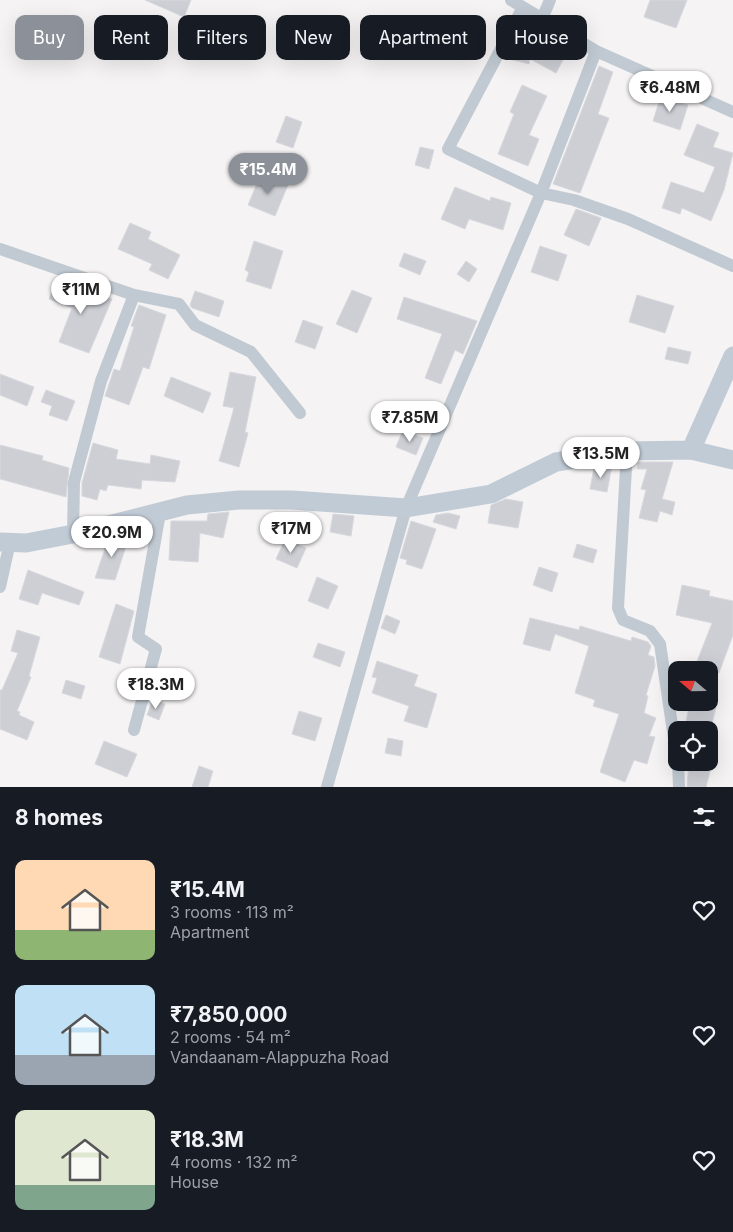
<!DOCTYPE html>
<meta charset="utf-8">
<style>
:root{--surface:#171b24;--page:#20242c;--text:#f1f3f6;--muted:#9ea1a6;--accent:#8c9099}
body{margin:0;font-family:Inter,sans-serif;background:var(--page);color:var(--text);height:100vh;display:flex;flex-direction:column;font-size:19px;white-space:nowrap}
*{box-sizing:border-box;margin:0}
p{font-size:16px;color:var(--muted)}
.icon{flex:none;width:28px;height:28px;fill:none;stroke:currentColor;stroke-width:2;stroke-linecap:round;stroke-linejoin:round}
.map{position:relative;height:787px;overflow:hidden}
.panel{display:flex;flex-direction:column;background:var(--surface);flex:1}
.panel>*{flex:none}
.guide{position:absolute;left:15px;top:15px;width:704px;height:45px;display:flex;gap:10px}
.needle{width:32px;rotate:290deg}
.buttons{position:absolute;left:668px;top:661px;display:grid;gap:10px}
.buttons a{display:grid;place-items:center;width:50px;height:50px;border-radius:10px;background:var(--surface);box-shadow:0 5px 20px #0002;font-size:25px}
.price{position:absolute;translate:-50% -42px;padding:0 11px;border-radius:18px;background:#fff;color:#222;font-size:16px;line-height:32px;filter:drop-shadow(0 1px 2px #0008)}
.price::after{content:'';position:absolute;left:50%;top:30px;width:15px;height:11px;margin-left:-8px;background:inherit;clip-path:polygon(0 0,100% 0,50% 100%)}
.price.current{background:var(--accent);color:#fff}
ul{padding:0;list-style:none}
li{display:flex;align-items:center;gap:15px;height:125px;padding:0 15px}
li span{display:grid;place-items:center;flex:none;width:140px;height:100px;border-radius:10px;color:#555}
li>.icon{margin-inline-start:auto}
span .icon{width:60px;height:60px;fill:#fffc;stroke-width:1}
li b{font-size:21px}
h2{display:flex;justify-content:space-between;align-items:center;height:60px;padding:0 15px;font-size:21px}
.pill{padding:0 18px;border-radius:10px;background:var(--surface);box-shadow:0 5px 20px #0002;font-size:18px;line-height:45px}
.pill.current{background:var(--accent);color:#fff}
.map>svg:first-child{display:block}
</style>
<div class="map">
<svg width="733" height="787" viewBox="0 0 733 787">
<rect width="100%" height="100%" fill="#f5f3f3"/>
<path fill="#cdcfd5" stroke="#d7d9de" d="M145 0H191L184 17Z
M650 0H687L676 28 644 17Z
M436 31 461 42 456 57 427 45Z
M550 33 571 45 556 73 530 59 529 64 505 58 512 45 540 52Z
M599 66 613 72 598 114 609 118 580 193 553 184Z
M522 85 547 96 529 135 539 139 528 166 498 154 514 114 510 112Z
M661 96 688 105 680 130 653 121Z
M286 116 302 122 293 148 276 142Z
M697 124 719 133 713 147 733 153 724 190 711 221 682 208 680 214 662 208 671 182 704 193 715 167 684 155Z
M420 147 434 150 429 169 415 165Z
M261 174 288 185 275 216 248 205Z
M455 187 490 201 491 197 511 203 503 230 469 219 465 229 441 219Z
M576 209 601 218 589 246 564 235Z
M130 223 151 232 148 239 180 255 168 279 149 270 152 264 118 249Z
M254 241 283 251 271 289 246 281 249 272 245 270Z
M540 246 567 255 558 281 531 272Z
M404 253 426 261 420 275 399 266Z
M466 261 477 269 469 282 457 274Z
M56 281 86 293 95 295 96 293 112 299 89 353 59 342 72 308 49 299Z
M352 290 372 298 357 333 336 324Z
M195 291 224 301 219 317 192 308 190 305Z
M637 295 674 306 665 333 629 322Z
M404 297 477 321 463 354 455 350 441 384 425 378 442 334 397 319Z
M139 305 166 315 149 369 143 367 129 405 105 396 114 369 120 371 134 327 131 326Z
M303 320 323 327 315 349 295 342Z
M668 347 691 352 688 364 665 359Z
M230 372 256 377 245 432 248 433 239 467 219 461 234 408 223 406Z
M0 374 34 387 27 406 0 395Z
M171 377 211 393 203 413 164 396Z
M46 390 75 401 67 421 49 415 52 406 41 402Z
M403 430 423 438 416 455 396 447Z
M93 443 118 450 116 459 150 464 151 455 180 461 175 482 142 480 141 489 108 485 106 491 100 489 97 500 82 496V483Z
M0 445 43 456 42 460 69 468 66 497 0 479Z
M638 462H673L662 499 675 502 672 515 660 511 657 522 639 518 646 490 641 489 647 469H637Z
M612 465 607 492 590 489 594 468Z
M506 499 523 502 518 528 488 523 491 505Z
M229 512 223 538 200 533 198 562 169 560 171 521H207L208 514Z
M448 513 460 516 456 529 433 522 436 515Z
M333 514 354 516 351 536 330 532Z
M411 521 436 529 422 569 406 564 407 560 400 558Z
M114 535 128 540 115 580 95 578 109 537Z
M285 539 306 548 297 568 276 559Z
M577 544 597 550 593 563 573 557Z
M539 567 558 573 552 592 533 585Z
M28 570 84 592 79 605 42 593 38 605 19 599Z
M317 577 338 586 328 609 308 601Z
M682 585 710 591 709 596 733 601V635L719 673 696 664 712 623 676 615Z
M116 604 134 611 120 664 99 657Z
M386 615 400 621 395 634 381 628Z
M530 618 579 630 580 626 631 641 632 637 648 642 651 646 648 655 654 657 655 666 646 695 648 696 644 713 656 718 649 736 655 737 647 764 634 760 625 782 600 772 619 714 593 706 595 700 575 693 589 646 555 634 550 651 523 644Z
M17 630 40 637 29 676 31 677 17 711 20 712 19 715 34 722 27 740 0 729V690H2L18 653 11 651Z
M318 643 345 652 340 667 313 657Z
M377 661 418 675 414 686 437 694 427 728 404 721 409 706 372 693 377 678 372 677Z
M66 680 85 686 81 699 62 693Z
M153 699 165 704 159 720 147 715Z
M690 702 716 707 710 732 709 730 685 727Z
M299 711 322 718 315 741 292 734Z
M388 738 403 741 401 756 385 753Z
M104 741 137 754 127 777 95 764Z
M689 762H708L707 767 711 768 706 787H687Z
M199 766 213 771 208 787H192Z"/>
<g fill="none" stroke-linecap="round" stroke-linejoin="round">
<path stroke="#c1cad2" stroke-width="12" d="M511 0 596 51 733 112
M523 7 448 149 541 193 574 200 628 219 733 266
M542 19 550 0
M0 249 134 295 179 304 195 325 251 352 300 413
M627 451 618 608 623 620 650 631 660 644 676 752
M73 534 74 482 101 381 134 295
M0 587 10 542
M134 730 156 649 138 637 160 513
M678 762 679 787
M327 787 406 508 541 193 596 51"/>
<path stroke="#c1cbd6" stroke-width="19" d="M691 450 733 356
M0 542 26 543 73 534 187 505 239 500H292L406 508 491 494 556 462 627 451 691 450 733 460"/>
</g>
</svg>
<div class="buttons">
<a><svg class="needle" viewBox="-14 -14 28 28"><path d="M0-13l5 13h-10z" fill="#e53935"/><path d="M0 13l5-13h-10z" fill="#9ea1a6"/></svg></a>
<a><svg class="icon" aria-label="locate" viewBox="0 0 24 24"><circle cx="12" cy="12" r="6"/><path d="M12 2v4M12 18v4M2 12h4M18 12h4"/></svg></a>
</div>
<b class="price" style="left:670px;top:113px">₹6.48M</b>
<b class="price current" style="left:268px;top:195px">₹15.4M</b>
<b class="price" style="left:81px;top:315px">₹11M</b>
<b class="price" style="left:410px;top:443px">₹7.85M</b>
<b class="price" style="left:601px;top:479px">₹13.5M</b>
<b class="price" style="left:291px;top:554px">₹17M</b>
<b class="price" style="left:112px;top:558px">₹20.9M</b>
<b class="price" style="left:156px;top:710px">₹18.3M</b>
<div class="guide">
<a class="pill current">Buy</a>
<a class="pill">Rent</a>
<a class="pill">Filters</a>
<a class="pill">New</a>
<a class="pill">Apartment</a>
<a class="pill">House</a>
</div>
</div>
<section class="panel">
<h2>8 homes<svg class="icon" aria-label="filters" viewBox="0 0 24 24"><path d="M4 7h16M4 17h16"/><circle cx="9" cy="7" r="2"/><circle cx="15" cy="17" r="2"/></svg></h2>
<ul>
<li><span style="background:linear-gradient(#ffd9b3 70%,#8fb573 0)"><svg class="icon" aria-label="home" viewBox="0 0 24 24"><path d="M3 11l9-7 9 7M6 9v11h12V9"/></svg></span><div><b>₹15.4M</b><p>3 rooms · 113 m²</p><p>Apartment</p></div><svg class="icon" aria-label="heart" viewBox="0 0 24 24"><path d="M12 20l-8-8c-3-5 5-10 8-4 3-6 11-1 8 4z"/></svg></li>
<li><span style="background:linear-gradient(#bfe0f5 70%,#9aa5b1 0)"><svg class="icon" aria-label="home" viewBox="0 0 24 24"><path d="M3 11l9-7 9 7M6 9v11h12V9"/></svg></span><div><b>₹7,850,000</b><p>2 rooms · 54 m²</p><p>Vandaanam-Alappuzha Road</p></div><svg class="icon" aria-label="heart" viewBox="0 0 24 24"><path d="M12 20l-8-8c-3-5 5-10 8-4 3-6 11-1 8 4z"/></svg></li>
<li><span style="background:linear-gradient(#dfe7d0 75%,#7fa58c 0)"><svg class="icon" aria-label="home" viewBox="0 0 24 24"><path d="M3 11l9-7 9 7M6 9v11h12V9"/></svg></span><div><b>₹18.3M</b><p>4 rooms · 132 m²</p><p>House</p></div><svg class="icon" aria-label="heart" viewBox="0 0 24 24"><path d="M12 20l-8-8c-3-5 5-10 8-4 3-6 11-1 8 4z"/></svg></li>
</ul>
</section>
